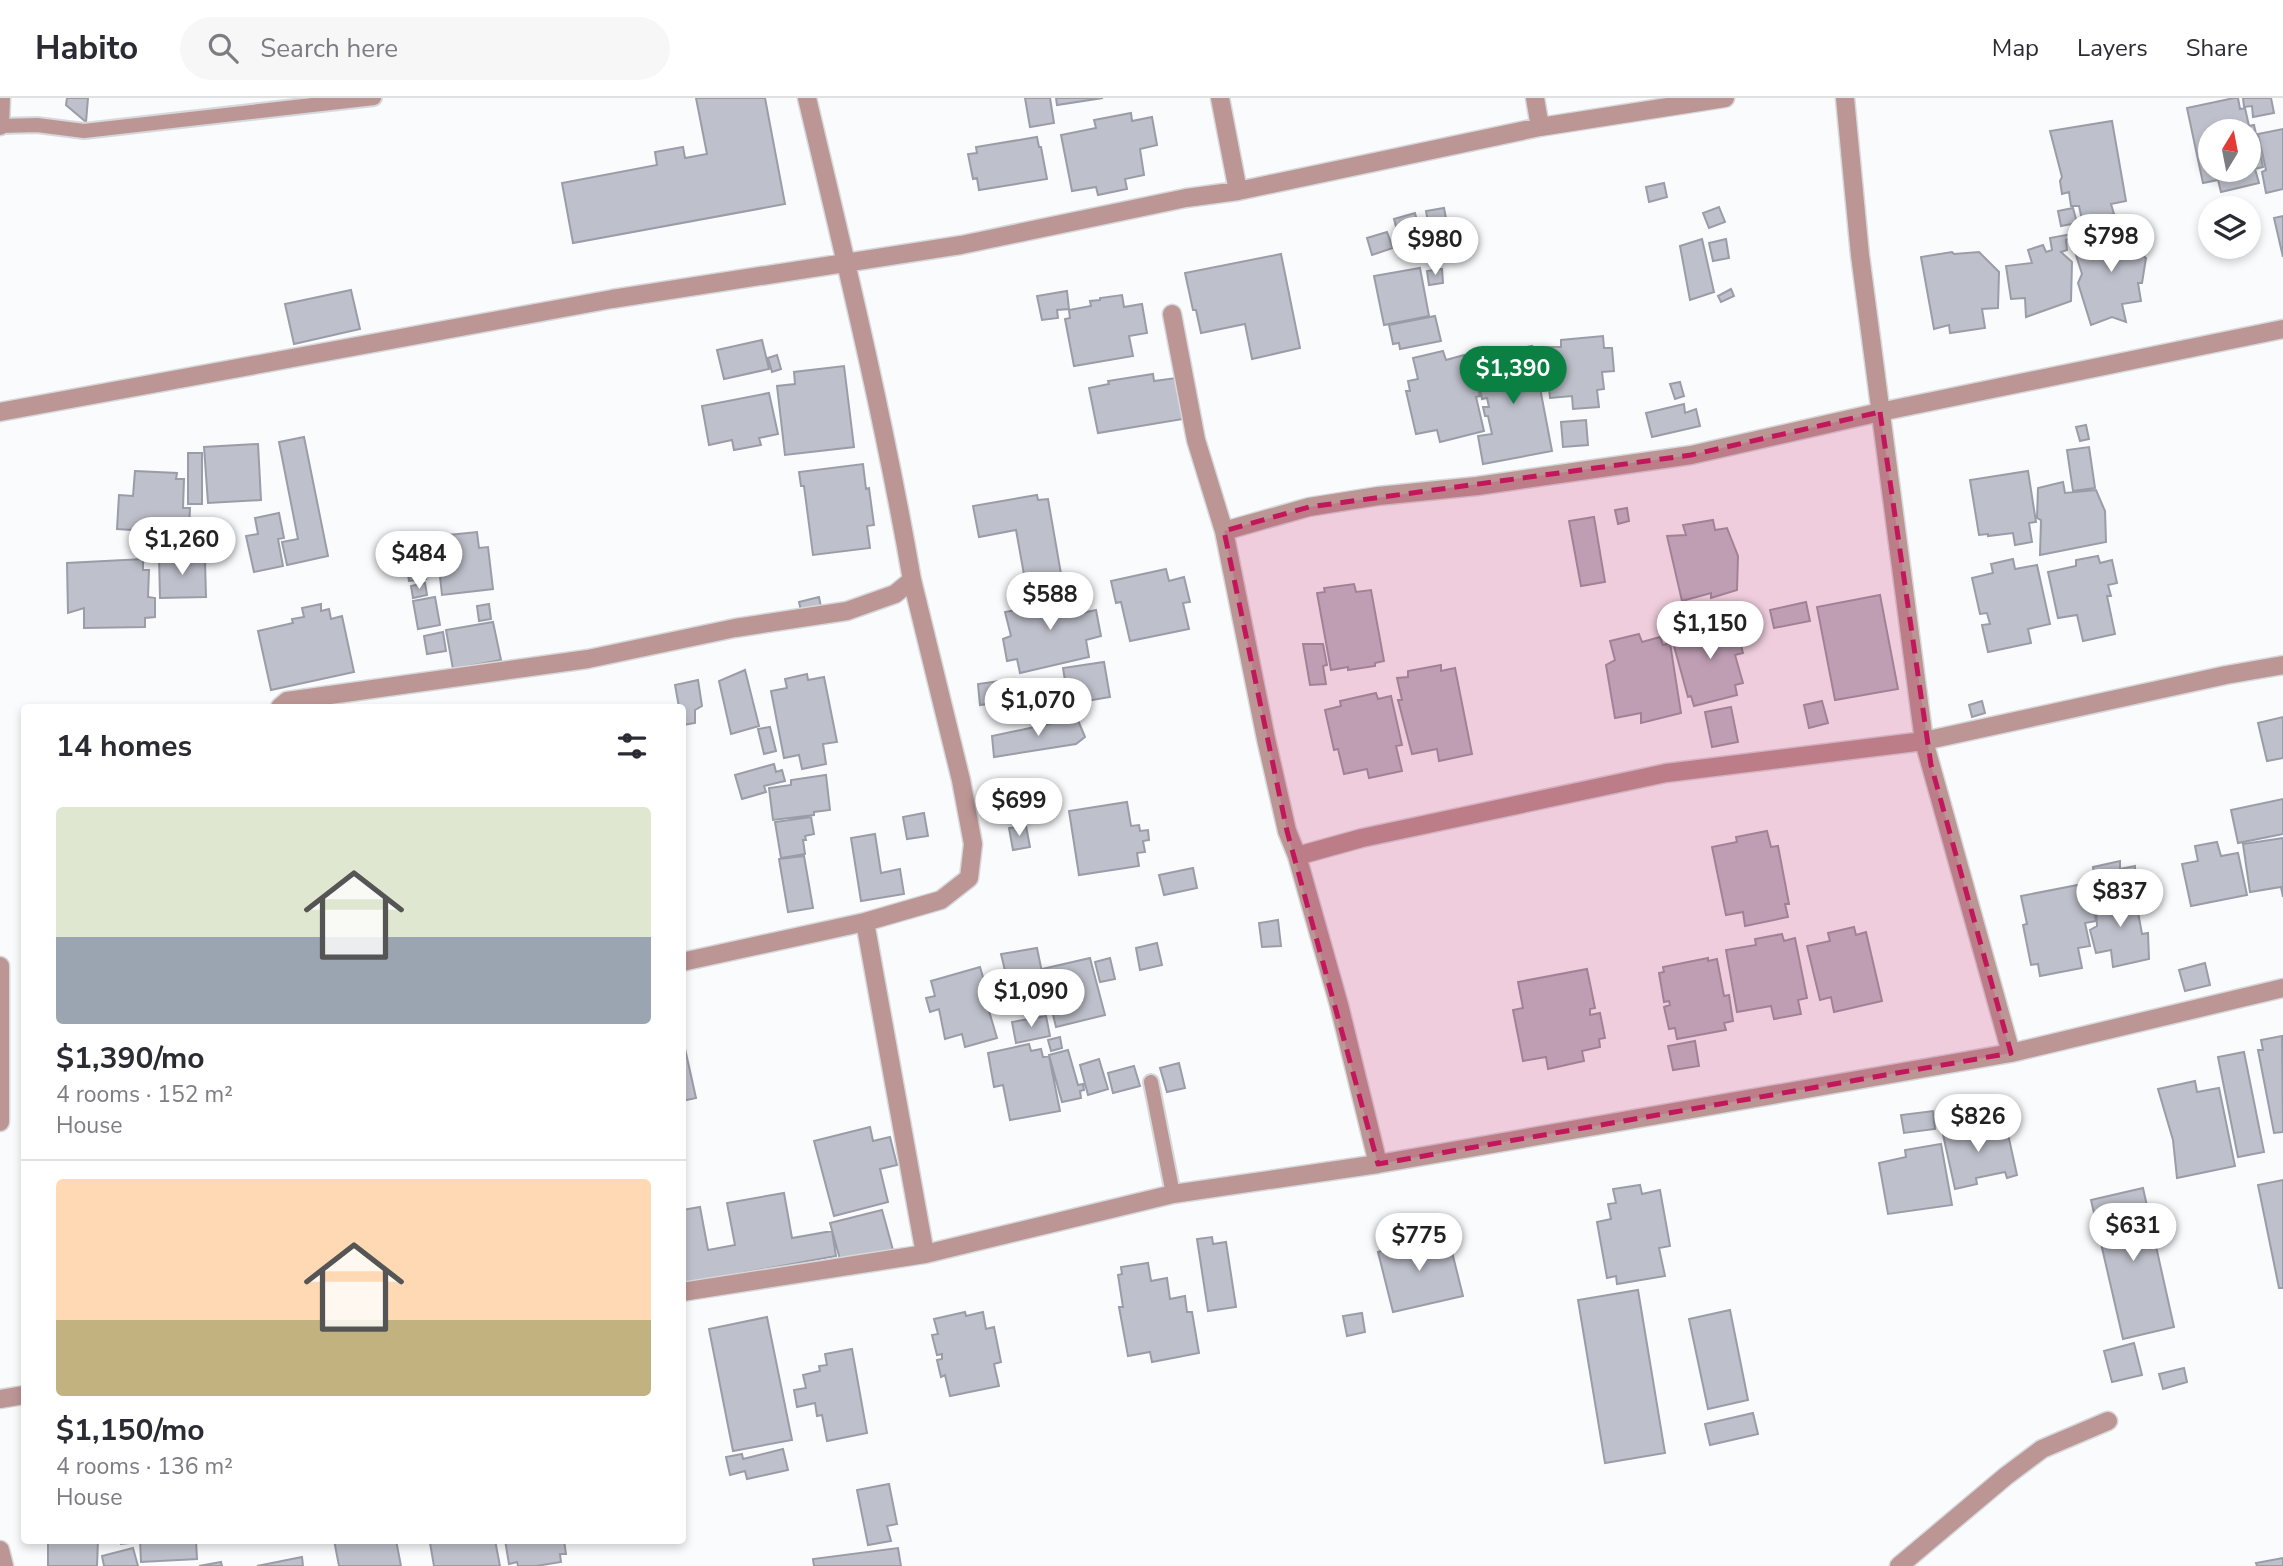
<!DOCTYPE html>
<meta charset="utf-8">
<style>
:root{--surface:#fff;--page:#f7f7f7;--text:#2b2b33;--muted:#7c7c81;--line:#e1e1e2;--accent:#0b8043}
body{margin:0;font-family:"Nunito Sans",sans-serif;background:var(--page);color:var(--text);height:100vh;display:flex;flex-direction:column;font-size:26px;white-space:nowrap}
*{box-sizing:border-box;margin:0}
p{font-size:23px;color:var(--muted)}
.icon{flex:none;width:38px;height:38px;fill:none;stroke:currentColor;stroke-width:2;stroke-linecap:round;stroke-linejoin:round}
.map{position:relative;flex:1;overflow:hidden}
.side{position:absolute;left:21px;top:606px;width:665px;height:840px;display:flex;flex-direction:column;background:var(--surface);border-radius:7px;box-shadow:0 4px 10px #0003}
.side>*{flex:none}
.needle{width:46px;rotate:10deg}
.fabs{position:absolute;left:2198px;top:21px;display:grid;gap:14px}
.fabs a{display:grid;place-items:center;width:63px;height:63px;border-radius:50%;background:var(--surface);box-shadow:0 4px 10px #0003;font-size:35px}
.price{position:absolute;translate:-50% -60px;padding:0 16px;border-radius:24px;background:#fff;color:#222;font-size:23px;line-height:46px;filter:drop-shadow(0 2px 4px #0008)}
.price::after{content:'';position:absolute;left:50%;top:42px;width:21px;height:16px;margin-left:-10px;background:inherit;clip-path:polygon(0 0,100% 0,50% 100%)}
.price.current{background:var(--accent);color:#fff}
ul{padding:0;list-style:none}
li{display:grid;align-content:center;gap:14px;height:371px;padding:0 35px}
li+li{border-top:2px solid var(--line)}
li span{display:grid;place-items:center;height:217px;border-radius:7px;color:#555}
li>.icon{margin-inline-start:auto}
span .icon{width:126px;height:126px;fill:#fffc;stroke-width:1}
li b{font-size:30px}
h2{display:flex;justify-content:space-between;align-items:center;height:84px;padding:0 35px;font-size:30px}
header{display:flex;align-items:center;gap:42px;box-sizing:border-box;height:98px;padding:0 35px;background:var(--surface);border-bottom:2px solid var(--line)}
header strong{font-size:33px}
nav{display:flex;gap:38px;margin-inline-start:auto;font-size:24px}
.search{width:490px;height:63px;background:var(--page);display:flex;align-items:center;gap:18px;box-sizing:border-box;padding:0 24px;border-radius:38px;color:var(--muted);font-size:26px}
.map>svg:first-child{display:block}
</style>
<header>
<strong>Habito</strong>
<div class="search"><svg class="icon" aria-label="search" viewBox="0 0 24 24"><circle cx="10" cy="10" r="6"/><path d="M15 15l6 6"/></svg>Search here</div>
<nav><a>Map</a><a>Layers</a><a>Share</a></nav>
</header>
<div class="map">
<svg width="2283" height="1468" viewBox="0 0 2283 1468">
<rect width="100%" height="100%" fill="#fafbfd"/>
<path fill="#bec0cb" stroke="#9a9ca7" stroke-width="2" fill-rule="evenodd" d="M67 0H88L86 24 66 7Z
M696 0H765L785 106 573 145 562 85 657 67 655 54 683 49 685 60 707 56Z
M1025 0H1050L1054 25 1030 29Z
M1056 0H1103L1057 7Z
M2234 0H2238L2240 11 2245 10 2249 28 2254 27 2263 69 2255 71 2259 85 2221 94 2218 82 2203 85 2187 10ZM2210 33H2249V72H2210Z
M2243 0H2271L2274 15 2253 19 2252 8 2244 9Z
M1131 15 1132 23 1152 19 1157 47 1140 51 1144 77 1125 81 1127 91 1098 97 1096 89 1072 93 1061 37 1096 30 1094 22Z
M2112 23 2126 103 2111 106 2114 116 2082 122 2079 108H2071L2069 94 2062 96 2060 83 2062 79 2050 33Z
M2283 31V91L2266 95 2262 74 2266 72 2258 36Z
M1037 39 1039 49H1041L1047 81 979 92 977 80 973 81 968 56 977 55 976 49Z
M1664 85 1667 99 1649 104 1646 89Z
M1719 109 1725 124 1709 130 1703 115Z
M1444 110 1450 142 1432 145 1426 113Z
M2073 110 2077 125 2061 128 2058 113Z
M1415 115 1420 135 1399 140 1394 121Z
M2283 118V159L2274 120Z
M2124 121 2136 153 2146 160 2142 185H2138L2141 203 2122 206 2126 224 2112 219 2091 227 2078 185 2082 176 2075 154 2078 149 2112 155 2113 144 2112 136 2099 139 2095 127Z
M1387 134 1393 150 1372 157 1367 140Z
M2071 136 2073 140 2066 142 2067 152 2061 154 2072 164 2071 203 2026 219 2025 200 2011 201 2006 168 2032 165 2028 152 2043 147 2046 154 2052 152 2050 140Z
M1702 141 1714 194 1690 202 1680 148Z
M1726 141 1729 160 1713 163 1709 145Z
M1952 154 1954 156 1979 154 1999 174 1998 210 1982 211 1985 230 1950 235 1949 227 1934 231 1921 159Z
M1281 156 1300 250 1252 261 1245 226 1201 235 1196 212H1193L1185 175Z
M1420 170 1429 218 1384 227 1374 178Z
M1442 171 1443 185 1429 187 1427 173Z
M1731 191 1734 198 1721 204 1718 198Z
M351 192 360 231 294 246 285 206Z
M1067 193 1069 211 1057 212 1058 220 1042 222 1037 198Z
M1122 197 1124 209 1142 206 1147 235 1129 238 1133 258 1074 268 1065 221 1070 220 1069 212 1091 208 1090 203 1100 202V200Z
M1435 218 1441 243 1400 251 1399 245 1393 246 1389 227Z
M1603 238 1604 250H1612L1614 273 1602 274 1604 291 1597 292 1599 309 1573 311 1572 298 1550 300 1545 249H1561V242Z
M762 242 769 271 724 281 717 252Z
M1532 248 1552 353 1483 366 1478 338 1492 336 1488 318H1485L1483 309H1489L1487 300 1482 301 1480 291 1485 290 1483 279 1479 280 1477 272 1483 271 1481 266H1476L1475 259Z
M1443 253 1446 262 1464 257 1465 262 1471 261 1480 298 1476 299 1484 333 1440 344 1437 332 1416 336 1406 293H1410L1408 283 1418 281 1413 260Z
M777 257 781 271 772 274 768 260Z
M844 268 854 349 785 357 777 288 795 286 794 274Z
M1153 276 1154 283 1176 280 1183 321 1098 335 1089 290 1109 286 1108 283Z
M1680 284 1684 298 1675 301 1670 286Z
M769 295 778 336 759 340 761 347 734 352 732 342 709 347 702 308Z
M1684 306 1685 315 1696 311 1700 328 1652 339 1646 315Z
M1586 322 1588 347 1563 349 1561 324Z
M2086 327 2089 341 2080 343 2076 329Z
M304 339 328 458 287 467 282 444 298 441 279 344Z
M258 346 261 402 208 405 204 349Z
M2089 349 2095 390 2073 393 2067 352Z
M188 355H202V406H188Z
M863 366 866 391 869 390 874 427 867 428 870 450 813 457 804 388H801L799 374Z
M135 373 177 375 176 381H184L183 410H190L188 451 131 449 132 432 117 431 119 397 133 398Z
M2028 373 2036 424 2029 425 2032 444 2015 447 2013 435 1988 438V436L1979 437 1970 382Z
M2063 384 2065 395 2096 392 2105 413 2106 444 2040 457 2041 422 2037 420 2038 390Z
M1037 397 1038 402 1048 401 1061 476 1025 482 1016 432 979 439 973 408Z
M1627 410 1629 423 1618 426 1615 412Z
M279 415 284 440 278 441 283 468 254 474 246 438 258 436 255 420Z
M1594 419 1605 484 1581 488 1569 423Z
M1713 422 1715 432 1727 430 1738 458 1737 492 1711 500V495L1682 503 1667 438 1686 437 1683 427Z
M477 434 479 450 488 449 493 491 442 497 438 460 433 461 431 445 450 443 449 437Z
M420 445 426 481 409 483 403 448Z
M188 457V463H205L206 499 160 500 159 458Z
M2098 458 2100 465 2112 462 2117 485 2108 487 2111 498H2107L2115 536 2083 543 2077 517 2058 520 2048 474 2076 468V462Z
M143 461V472H149L148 499 155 500V519L145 520V529L84 530V510L68 515 67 465Z
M2013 461 2015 471 2037 467 2050 526 2028 531 2031 545 1988 554 1982 527 1990 526 1987 515 1980 516 1972 480 1993 475 1991 466Z
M1166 471 1169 483 1184 479 1190 504 1183 505 1189 531 1130 543 1121 504 1116 505 1111 483Z
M425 485 427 497 413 500 411 488Z
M1354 486 1356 494 1371 492 1384 563 1375 565V568L1348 572V569L1331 572 1317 495 1325 494 1324 490Z
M1077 493 1082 515 1096 512 1101 538 1086 542 1089 559 1020 575 1017 561 1007 563 1003 541 1011 538 1005 514 1016 512 1015 507Z
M1880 497 1898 591 1835 602 1817 509Z
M435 499 440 527 418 531 413 503Z
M819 499 821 509 801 513 799 504Z
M1806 504 1810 523 1774 530 1770 512Z
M321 506V513L329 511 331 521 342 518 354 574 271 592 258 533 293 525 292 521 304 519 302 510Z
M489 506 491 521 479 523 477 508Z
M1721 520 1723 528 1735 525 1743 555 1735 557 1743 585 1735 587 1737 597 1694 608 1691 598 1688 599 1674 548 1686 545 1682 530Z
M493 524 501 562 453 571 446 532Z
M443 534 446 553 427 556 424 538Z
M1639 536 1642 544 1660 539 1663 547 1670 545 1681 615 1641 625V615L1615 620 1606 567 1615 562 1610 543Z
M1303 546H1323L1327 567 1323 568 1326 586 1310 587Z
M1104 564 1110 599 1086 603 1084 593 1067 595 1063 570Z
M1441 567V573L1455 570 1472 656 1439 663 1437 651 1412 656 1398 602H1402L1397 580 1408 579V573Z
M745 572 759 628 731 636 719 583Z
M807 576 808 582 824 579 837 644 823 646 826 666 802 671 799 657 784 660 771 593 787 590 785 581Z
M1014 581 1016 602 980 607 978 586Z
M698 582 702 608 695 612V625L683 627 682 609H679L675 587Z
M1376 595 1378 601 1391 598 1402 647 1396 648 1402 673 1369 680 1367 671 1344 676 1338 651 1334 652 1325 612 1341 608 1340 603Z
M1822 603 1828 625 1809 630 1804 607Z
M1982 603 1985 615 1972 619 1969 607Z
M1731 609 1738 644 1712 649 1705 614Z
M2283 619V660L2267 663 2258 625Z
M1077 620 1085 639 1076 646 994 659 992 638Z
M770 629 776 653 764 656 758 631Z
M774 666 776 674 782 672 785 683 764 688 766 694 742 701 735 677Z
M826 677 830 712 814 714V717L773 722 769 690 791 687V682Z
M2283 701V736L2238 745 2231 712Z
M1127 704 1131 728 1139 727 1140 733 1148 732 1149 742 1143 743 1145 754 1137 755 1139 768 1079 777 1069 713Z
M924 715 928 738 907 741 903 719Z
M811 719 814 736 805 738 806 742H803L805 756 781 760 775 724Z
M1026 728 1030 749 1013 752 1009 730Z
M1767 733 1771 749 1778 748 1789 806H1785L1788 819 1745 828 1743 814 1726 817 1712 749 1737 744 1736 739Z
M875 736 881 775 900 771 904 796 861 803 851 740Z
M2283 740V799L2281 789 2250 794 2243 746Z
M2217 744 2221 758 2238 755 2247 797 2191 808 2182 766 2198 763 2195 748Z
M804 758 813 810 788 814 779 761Z
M2120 763V771L2135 768V776L2095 782 2093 769Z
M1193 770 1197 790 1164 797 1159 777Z
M2088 785 2096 823 2085 825 2090 848 2078 850 2082 870 2040 878 2038 866 2031 867 2023 827 2027 826 2021 798Z
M2129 791 2138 814 2142 836 2148 835 2149 861 2113 869 2111 852 2096 855 2090 832 2097 828 2096 800Z
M1278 822 1281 848 1262 849 1259 825Z
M1854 829 1856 837 1866 834 1882 903 1834 914 1831 899 1820 902 1807 848 1830 843 1828 835Z
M1782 836 1784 843 1795 840 1807 900 1798 902 1801 916 1774 921 1771 908 1737 914 1726 852 1756 847 1755 841Z
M1157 845 1162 867 1140 872 1136 850Z
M1037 850 1044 884 1027 887 1026 882 1008 885 1001 856Z
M1090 860 1105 917 1056 929 1042 871Z
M1110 860 1115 881 1100 884 1095 864Z
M1708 860V863L1717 861 1724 898 1729 897 1733 923 1724 925 1726 932 1677 941 1675 930 1669 931 1664 909 1670 907 1669 903 1664 904 1659 875 1664 874 1663 869Z
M2205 865 2210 887 2185 893 2179 872Z
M980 869 986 889 992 888 999 911 989 913 997 940 965 949 962 936 945 941 939 911 930 914 926 900 935 898 931 883Z
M1587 871 1595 910 1590 911V917L1600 915 1605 940 1599 941 1600 949 1582 953 1584 963 1548 971 1546 959 1523 963 1513 912 1523 910 1518 884Z
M1046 918 1050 938 1016 945 1012 924Z
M2282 938 2283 1034 2274 1035 2258 952H2263L2261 942Z
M1060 939 1062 950 1051 953 1048 942Z
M1695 943 1699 968 1673 972 1668 948Z
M682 946H684L696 1000 682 1003Z
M1029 946 1031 953 1041 951 1043 959 1049 958 1060 1013 1010 1022 1003 987 994 989 988 955Z
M1068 952 1078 987 1083 986 1084 992 1080 993 1081 1000 1062 1004 1049 957Z
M2244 954 2264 1054 2238 1059 2218 959Z
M1099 961 1108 991 1088 997 1080 967Z
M1179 965 1185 990 1167 994 1160 970Z
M1134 968 1140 988 1113 995 1108 975Z
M2195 983 2197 994 2219 990 2235 1068 2177 1080 2173 1042 2158 991Z
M1933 1013 1935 1031 1904 1035 1901 1017Z
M1967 1027 1968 1032 1985 1028V1032L2006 1027 2017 1077 2007 1080 2005 1074 1976 1080 1977 1086 1955 1091 1942 1032Z
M870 1029 873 1043 890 1039 897 1067 880 1071 888 1104 834 1118 814 1043Z
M1941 1046 1952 1107 1888 1116 1879 1065 1906 1059 1905 1052Z
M2283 1082V1190H2279L2258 1087Z
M1640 1087 1642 1096 1660 1092 1670 1148 1659 1150 1665 1178 1617 1186 1616 1178 1607 1180 1597 1124 1611 1121 1608 1106 1616 1105 1613 1091Z
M2143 1090 2174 1229 2123 1241 2091 1102Z
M784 1095 792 1140 832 1133 836 1158 682 1186V1112L700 1109 708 1152 735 1147 727 1105Z
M882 1112 893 1152 841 1165 830 1125Z
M1422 1133 1425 1148 1449 1142 1463 1198 1393 1214 1378 1154 1397 1149 1395 1140Z
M1212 1139 1213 1146 1226 1144 1236 1209 1208 1213 1197 1141Z
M1148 1165 1151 1183 1167 1180 1170 1201 1185 1198 1187 1214H1192L1199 1255 1152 1264 1150 1254 1128 1258 1119 1209H1123L1118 1177 1122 1176 1121 1169Z
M1638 1192 1665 1355 1605 1365 1578 1202Z
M1730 1212 1748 1302 1708 1311 1689 1221Z
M965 1214 966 1218 983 1214 986 1231 994 1229 1001 1264 994 1266 999 1288 950 1298 945 1277 941 1279 937 1262 942 1261V1256L937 1257 932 1237 938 1236 934 1221Z
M1362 1215 1365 1234 1347 1238 1343 1218Z
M767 1219 792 1342 733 1353 709 1231Z
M2134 1245 2142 1277 2112 1284 2104 1253Z
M852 1251 867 1335 827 1343 822 1317 817 1318 815 1305 797 1309 794 1292 806 1290 803 1277 820 1273 819 1268 827 1267 825 1256Z
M2184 1270 2187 1284 2163 1291 2159 1276Z
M1753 1315 1758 1336 1710 1347 1705 1326Z
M783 1351 788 1372 747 1381 745 1373 730 1377 726 1359 742 1356 743 1361Z
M889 1386 897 1426 887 1428 891 1443 868 1447 857 1392Z
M48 1442H98L97 1468H48Z
M121 1442H139V1444L121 1446Z
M140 1442H196L197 1461 141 1464Z
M334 1442H396L401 1468H339Z
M436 1442H495L500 1468H434L430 1445 436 1444Z
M505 1442H564L566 1456H560L561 1464 536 1468H518L517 1464 509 1466Z
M133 1450 138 1468H104L102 1458Z
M898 1450 901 1468H814L813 1461Z
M302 1459 303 1468H257Z
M2283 1460V1468H2257L2256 1465Z
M221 1464 222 1468H199Z"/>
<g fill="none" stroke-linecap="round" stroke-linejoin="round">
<g stroke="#d7d8db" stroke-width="18">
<path id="service" d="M0 28 37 27 84 33 374 0
M1151 984 1173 1096"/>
</g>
<g stroke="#d7d8db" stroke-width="21">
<path id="minor" d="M1220 0 1238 93
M1535 0 1540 29
M0 28 1 0
M1172 216 1196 342 1224 433 1309 409 1378 398 1477 388 1691 357 1880 314 2283 231
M0 314 612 201 961 147 1186 100 1238 93 1540 29 1725 0
M1224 433 1266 641 1287 733 1297 758 1339 907 1378 1066
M280 609 287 603 588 561 735 530 847 513 895 496 912 482C884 320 845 160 807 0
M1297 758 1362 740 1666 675 1924 643 1860 157 1845 0
M865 824 925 1156
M682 864 865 824 941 802 969 780 973 746 961 682 912 482
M0 868V1024
M2011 955 1924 643 2226 577 2283 567
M682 1194 925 1156 1173 1096 1378 1066 2011 955 2283 890
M0 1301 24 1297
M0 1452 4 1468
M1899 1468 2006 1378 2042 1351 2108 1323"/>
</g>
<use href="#service" stroke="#bb9695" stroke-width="14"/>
<use href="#minor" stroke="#bb9695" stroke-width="18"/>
</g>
<path fill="#c2185b" fill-opacity="0.2" stroke="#c2185b" stroke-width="5" stroke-dasharray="14 9" stroke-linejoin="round" d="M1880 314 1931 667 2011 955 1378 1066 1287 733 1224 433 1309 409 1691 357Z"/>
</svg>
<div class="fabs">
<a><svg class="needle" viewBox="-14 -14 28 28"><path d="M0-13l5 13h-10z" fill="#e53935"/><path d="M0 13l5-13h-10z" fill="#7c7c81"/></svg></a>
<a><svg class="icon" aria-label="layers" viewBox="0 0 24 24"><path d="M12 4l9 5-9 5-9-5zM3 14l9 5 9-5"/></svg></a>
</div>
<b class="price" style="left:2111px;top:176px">$798</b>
<b class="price" style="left:1435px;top:179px">$980</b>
<b class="price current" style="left:1513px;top:308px">$1,390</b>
<b class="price" style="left:182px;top:479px">$1,260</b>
<b class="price" style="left:419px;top:493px">$484</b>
<b class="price" style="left:1050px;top:534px">$588</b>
<b class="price" style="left:1710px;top:563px">$1,150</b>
<b class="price" style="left:1038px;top:640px">$1,070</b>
<b class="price" style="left:1019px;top:740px">$699</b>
<b class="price" style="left:2120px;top:831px">$837</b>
<b class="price" style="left:1031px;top:931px">$1,090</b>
<b class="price" style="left:1978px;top:1056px">$826</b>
<b class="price" style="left:2133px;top:1165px">$631</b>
<b class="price" style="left:1419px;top:1175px">$775</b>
<section class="side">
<h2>14 homes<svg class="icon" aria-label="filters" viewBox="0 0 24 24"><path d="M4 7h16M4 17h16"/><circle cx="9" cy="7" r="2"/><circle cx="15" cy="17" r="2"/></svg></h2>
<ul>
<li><span style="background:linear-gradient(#dfe7d0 60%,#9aa5b1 0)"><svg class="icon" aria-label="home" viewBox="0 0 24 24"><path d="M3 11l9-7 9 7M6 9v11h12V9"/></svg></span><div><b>$1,390/mo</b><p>4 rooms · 152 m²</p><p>House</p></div></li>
<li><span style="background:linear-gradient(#ffd9b3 65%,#c2b280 0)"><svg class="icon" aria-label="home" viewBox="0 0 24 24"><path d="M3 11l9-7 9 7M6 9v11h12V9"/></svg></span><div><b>$1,150/mo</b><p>4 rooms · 136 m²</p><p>House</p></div></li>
</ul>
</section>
</div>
